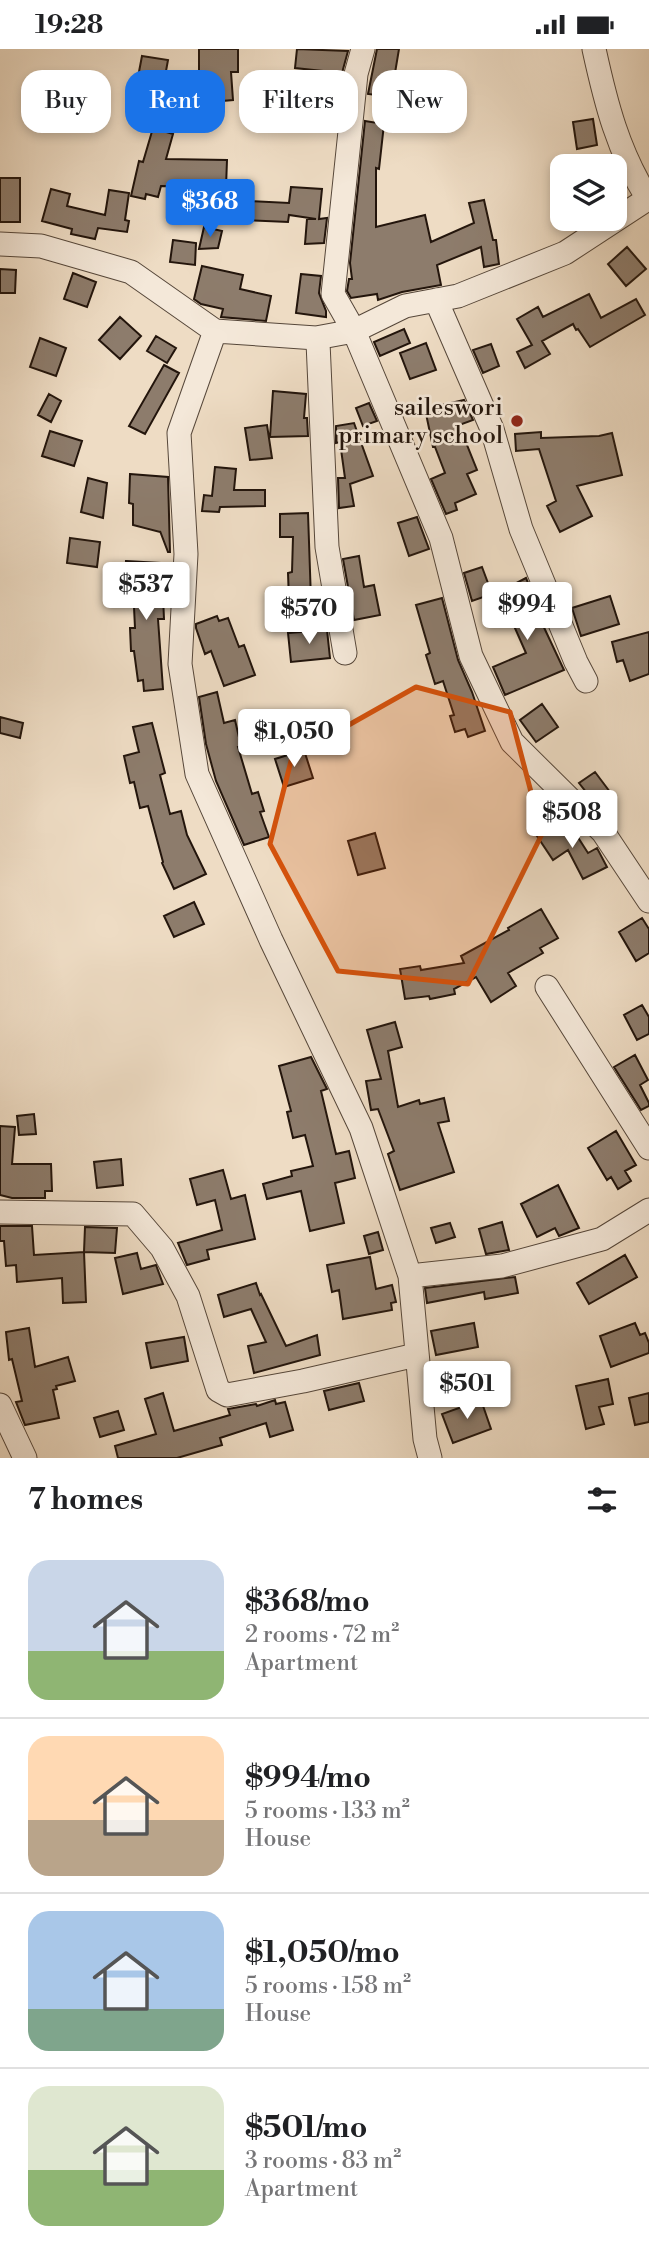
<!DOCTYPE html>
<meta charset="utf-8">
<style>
:root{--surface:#fff;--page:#f6f6f6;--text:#202124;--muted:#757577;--line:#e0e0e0;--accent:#1a73e8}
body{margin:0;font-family:"Libre Bodoni",serif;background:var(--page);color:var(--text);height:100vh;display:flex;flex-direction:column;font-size:26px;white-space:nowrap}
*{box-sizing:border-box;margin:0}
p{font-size:23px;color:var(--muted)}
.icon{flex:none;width:38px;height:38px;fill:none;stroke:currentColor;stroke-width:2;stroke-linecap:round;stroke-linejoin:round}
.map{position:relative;height:1409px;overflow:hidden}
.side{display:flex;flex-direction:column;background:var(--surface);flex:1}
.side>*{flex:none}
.guide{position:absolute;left:21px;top:21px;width:607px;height:63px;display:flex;gap:14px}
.fabs{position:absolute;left:550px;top:105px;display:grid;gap:14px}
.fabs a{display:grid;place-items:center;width:77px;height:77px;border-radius:14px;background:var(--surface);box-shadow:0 4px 10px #0003;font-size:35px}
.price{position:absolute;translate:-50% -60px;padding:0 16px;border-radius:7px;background:#fff;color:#222;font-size:23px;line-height:46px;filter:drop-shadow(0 2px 4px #0008)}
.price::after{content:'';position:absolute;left:50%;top:42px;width:21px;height:16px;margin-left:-10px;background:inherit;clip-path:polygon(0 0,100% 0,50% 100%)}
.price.on{background:var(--accent);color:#fff}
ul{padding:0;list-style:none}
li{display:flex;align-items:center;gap:21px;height:175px;padding:0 28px}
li+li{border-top:2px solid var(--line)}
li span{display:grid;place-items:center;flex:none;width:196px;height:140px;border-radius:21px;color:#555}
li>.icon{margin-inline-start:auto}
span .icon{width:84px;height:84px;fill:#fffc;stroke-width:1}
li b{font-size:30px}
h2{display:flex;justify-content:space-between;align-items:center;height:84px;padding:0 28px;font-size:30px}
.tag{padding:0 24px;border-radius:21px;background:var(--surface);box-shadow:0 4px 10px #0003;font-size:24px;line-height:63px}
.tag.on{background:var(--accent);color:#fff}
.status{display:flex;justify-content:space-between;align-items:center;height:49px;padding:0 35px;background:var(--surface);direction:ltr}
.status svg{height:19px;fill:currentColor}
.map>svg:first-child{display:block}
</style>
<div class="status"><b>19:28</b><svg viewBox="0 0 49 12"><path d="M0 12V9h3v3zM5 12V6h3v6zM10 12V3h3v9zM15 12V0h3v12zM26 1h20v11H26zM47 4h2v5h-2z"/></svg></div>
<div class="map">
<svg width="649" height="1409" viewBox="0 0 649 1409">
<rect width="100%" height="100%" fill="#eedcc4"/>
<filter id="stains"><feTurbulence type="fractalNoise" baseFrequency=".00286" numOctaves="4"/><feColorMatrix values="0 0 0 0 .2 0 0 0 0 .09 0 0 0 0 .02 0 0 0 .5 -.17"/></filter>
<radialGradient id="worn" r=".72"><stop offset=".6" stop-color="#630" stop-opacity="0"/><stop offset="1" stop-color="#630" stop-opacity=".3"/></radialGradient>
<path fill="#8d7c6c" stroke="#23150c" stroke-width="2" d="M199 0H238V23H231L233 51 199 54 197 29H199Z
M297 0 348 2 342 24 295 19Z
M377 0H399L391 48 368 45Z
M142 7 168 11 164 33 138 28Z
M290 53 326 55 324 79 288 76Z
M593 70 597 96 577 100 573 73Z
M365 72 384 75 379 120 376 119V178L425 166 431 193 474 174 469 154 484 151 493 191H496L499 215 484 218 481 198 437 216 441 236 402 243 378 251 377 245 351 249 347 242 349 230H352L350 214Z
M153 79 173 85 166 110 227 111 226 138 161 137 158 148 146 145 145 150 131 147 139 112 143 113Z
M0 129H20V173H0Z
M291 138 322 140 319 170 327 169 324 194 305 195 307 170H316L289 166 288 173 245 171 247 152 289 154Z
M51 140 70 145 67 157 105 166 109 141 129 144 125 171 129 172 127 183 98 179 95 190 71 185 72 180 42 172Z
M204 178 222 182 218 199 199 200Z
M173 191 196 194 195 216 170 213Z
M627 198 646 220 626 237 608 215Z
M202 217 243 226 240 240 271 247 266 272 221 268 223 260 201 255 194 250Z
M0 220 16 221 15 244H0Z
M73 224 96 233 87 258 64 250Z
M301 225 321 227 319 244 326 262V268L296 264Z
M589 245 601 269 636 250 645 266 590 298 578 280 576 281 573 275 542 292 550 305 525 319 517 303 532 296 517 270 538 258 543 268Z
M120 268 141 287 120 310 99 291Z
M404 280 410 294 380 307 374 293Z
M156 287 176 299 167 314 147 302Z
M40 289 66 299 56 327 30 318Z
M426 294 436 321 410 330 400 304Z
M491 295 499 317 483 324 473 301Z
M164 316 179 324 145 385 129 377Z
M273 342 306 345 304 369H307L308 387 270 388Z
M49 345 61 352 51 373 38 366Z
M464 351 473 371 459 376 477 421 467 425 476 445 455 454 457 461 446 465 431 430 445 424 435 398H433L425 360Z
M369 354 377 372 363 377 356 359Z
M354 374 373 427 350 435 354 457 339 459 338 429H345L340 393 336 394V377Z
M267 376 272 409 250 411 245 379Z
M50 382 82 392 74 417 42 407Z
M541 383V389L599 387 612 384 622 426 577 437 592 467 560 483 547 457 556 452 539 400 516 402 515 385Z
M215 418 236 420 234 441H265V457L220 458 219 463 202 462 204 446 212 447Z
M130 425 168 428 170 503H168L160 482V483L133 476V455L129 454Z
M88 429 107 434 103 469 81 463Z
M308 464 311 551 289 552 288 524 292 523 293 488H280V465Z
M417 468 429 500 409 507 398 474Z
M70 489 100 493 97 518 67 514Z
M359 507 364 538 374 536 380 566 354 571 343 510Z
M126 512 160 514 158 547H163L164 570H158L163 640 144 642 143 631 138 632 134 602H131L130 579H135L133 537H125Z
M482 518 492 545 472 552 464 524Z
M526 529 536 553 533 555 564 621 505 646 493 618 526 604 499 543Z
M610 547 619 575 581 587 572 559Z
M442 549 458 611 472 643 485 682 468 688 465 680 455 683 450 667 454 666 443 632 435 635 426 606 430 604 416 556Z
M217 567 219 572 228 569 239 598 244 596 255 626 224 637 211 602 205 605 196 579V575Z
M327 581 330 609 291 613 288 584Z
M649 583V625L630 632 623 611 617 613 612 593Z
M217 643 224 674 235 671 241 697 238 698 252 745 258 743 264 762 260 763 269 788 244 796 216 732 206 695 199 648Z
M542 655 558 678 536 693 520 671Z
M0 668 23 674 20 689 0 684Z
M152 674 165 724 160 726 170 765 181 762 187 786 206 825 174 840 162 814 163 813 148 757 140 759 134 733 130 734 124 707 139 703 133 678Z
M304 701 313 729 284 738 275 710Z
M595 723 613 747 598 758 579 734Z
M554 776 559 783 570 776 588 804 597 799 607 818 583 830 568 801 553 811 537 787Z
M375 784 385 819 358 826 348 792Z
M194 853 204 875 174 888 164 867Z
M541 860 558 889 540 899 543 904 508 924 516 937 491 953 476 928 454 940 455 945 430 950 429 947 405 950 400 920 420 917 421 921 464 914 461 907 509 881 508 879Z
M642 869 649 880V904L636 912 619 883Z
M642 956 649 968V985L637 991 624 966Z
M395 973 402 998 388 1002 398 1058 419 1051 420 1055 444 1049 449 1072 438 1074 454 1123 400 1141 388 1105 394 1102 378 1060 371 1061 366 1032 381 1030 367 981Z
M635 1006 648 1031 640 1036 649 1054V1057L641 1061 614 1018Z
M311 1008 327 1040 321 1042 336 1105 349 1102 355 1129 335 1134 344 1174 310 1182 301 1142 267 1150 263 1135 292 1127 291 1122 313 1117 305 1086 293 1089 287 1063 291 1062 279 1017Z
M34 1065 36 1085 19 1086 17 1067Z
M0 1077 15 1078 12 1115H51L52 1142H45V1149H12L0 1146Z
M616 1082 636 1116 625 1122 631 1132 618 1140 611 1128 607 1131 588 1099Z
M121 1110 123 1136 97 1139 94 1113Z
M223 1121 231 1150 245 1146 255 1190 207 1201 209 1210 187 1216 178 1194 222 1181 215 1151 197 1156 190 1130Z
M558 1136 579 1179 559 1187 555 1179 537 1188 521 1155Z
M502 1173 509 1201 486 1205 479 1180Z
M450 1174 455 1188 436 1194 431 1179Z
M0 1177H32L34 1206 84 1203 86 1253 63 1254 62 1229 17 1233 16 1216 6 1217 4 1192H0Z
M85 1178 117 1179 115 1204 84 1203Z
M378 1183 383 1201 369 1205 364 1187Z
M137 1204 141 1220 156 1216 163 1235 123 1245 115 1209Z
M625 1206 637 1228 589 1255 577 1234Z
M370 1208 376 1240 392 1236 396 1253 391 1254 392 1261 343 1270 339 1241 332 1243 327 1216Z
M515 1228 518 1244 485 1250 484 1243 427 1254 425 1239Z
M256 1234 260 1246 261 1245 286 1297 317 1286 320 1306 254 1324 248 1297 266 1293 251 1260 224 1268 218 1246Z
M474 1274 478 1298 436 1306 431 1282Z
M635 1274 640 1286 645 1284 649 1294V1304L611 1318 600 1287Z
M29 1279 35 1318 68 1308 75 1332 56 1337 57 1340 53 1341 59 1369 25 1376 16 1353 22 1352 12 1310 9 1311 6 1283Z
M184 1288 188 1312 151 1319 146 1294Z
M608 1330 613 1355 599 1358 604 1375 586 1380 576 1337Z
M359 1334 364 1352 329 1361 324 1342Z
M163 1344 174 1382 230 1366 228 1360 256 1355 257 1357 275 1351 276 1355 285 1353 293 1381 270 1388 266 1374 220 1389 222 1396 177 1409H118L115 1397 156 1385 145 1350Z
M649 1344V1373L635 1376 629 1349Z
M481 1351 491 1380 453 1394 442 1365Z
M118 1362 124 1381 100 1388 94 1369Z"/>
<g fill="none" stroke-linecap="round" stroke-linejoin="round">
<g stroke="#56473a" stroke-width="25">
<path id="minor" d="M363 0 356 25 333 245 354 282 441 489 471 607 512 693 603 783 649 852
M594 0C606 55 618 102 648 150
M0 195 41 197 131 223 215 282 316 289 354 282 405 257 458 247 565 204 649 149
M436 251 492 380 521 480 576 613 586 632
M215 282 179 384 186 505 180 615 197 725 271 891 361 1079 410 1227 425 1390 430 1409
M316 289 318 293 327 498 345 604
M547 938 649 1099
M0 1163 133 1165 162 1199 188 1247 218 1341 227 1346 303 1332 416 1306
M410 1227 502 1217 602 1190 649 1161
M0 1356 25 1409"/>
</g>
<use href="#minor" stroke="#f4e8d9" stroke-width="23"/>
</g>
<path fill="#d4520c" fill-opacity="0.2" stroke="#d4520c" stroke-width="5" stroke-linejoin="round" d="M416 638 510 663 542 785 468 935 338 922 270 795 292 708Z"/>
<circle fill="#8f2418" stroke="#f4e8d9" stroke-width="2.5" cx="517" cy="372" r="7"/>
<g text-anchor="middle" stroke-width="5" stroke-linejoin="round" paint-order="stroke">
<g font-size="24" fill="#23150c" stroke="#f4e8d9" text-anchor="end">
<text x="503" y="366">saileswori<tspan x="503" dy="28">primary school</tspan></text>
</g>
</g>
<rect width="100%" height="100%" filter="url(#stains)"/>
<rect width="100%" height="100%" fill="url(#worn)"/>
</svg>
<div class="fabs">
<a><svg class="icon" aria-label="layers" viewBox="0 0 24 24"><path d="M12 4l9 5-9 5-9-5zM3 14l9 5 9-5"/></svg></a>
</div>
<b class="price on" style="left:210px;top:190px">$368</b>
<b class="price" style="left:146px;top:573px">$537</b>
<b class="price" style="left:527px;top:593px">$994</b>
<b class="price" style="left:309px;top:597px">$570</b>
<b class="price" style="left:294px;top:720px">$1,050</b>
<b class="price" style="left:572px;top:801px">$508</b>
<b class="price" style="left:467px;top:1372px">$501</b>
<div class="guide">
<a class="tag">Buy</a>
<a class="tag on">Rent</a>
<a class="tag">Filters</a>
<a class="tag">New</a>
</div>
</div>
<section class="side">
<h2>7 homes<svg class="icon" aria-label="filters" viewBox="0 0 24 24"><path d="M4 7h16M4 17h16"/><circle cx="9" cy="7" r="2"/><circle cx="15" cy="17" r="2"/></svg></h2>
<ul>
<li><span style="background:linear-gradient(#c9d6e8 65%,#8fb573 0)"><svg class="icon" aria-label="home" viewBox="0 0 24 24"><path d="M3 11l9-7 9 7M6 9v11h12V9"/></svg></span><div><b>$368/mo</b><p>2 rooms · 72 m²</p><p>Apartment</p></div></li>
<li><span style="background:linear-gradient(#ffd9b3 60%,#b9a48a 0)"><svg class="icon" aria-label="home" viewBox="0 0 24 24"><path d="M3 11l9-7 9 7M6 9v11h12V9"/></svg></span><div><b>$994/mo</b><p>5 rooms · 133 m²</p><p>House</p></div></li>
<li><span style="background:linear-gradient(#a9c7e8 70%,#7fa58c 0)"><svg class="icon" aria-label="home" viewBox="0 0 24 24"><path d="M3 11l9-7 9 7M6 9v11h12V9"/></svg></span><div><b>$1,050/mo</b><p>5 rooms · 158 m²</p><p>House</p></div></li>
<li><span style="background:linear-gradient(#dfe7d0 60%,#8fb573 0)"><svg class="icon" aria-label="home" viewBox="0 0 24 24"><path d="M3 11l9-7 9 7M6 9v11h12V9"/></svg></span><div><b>$501/mo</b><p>3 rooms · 83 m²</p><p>Apartment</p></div></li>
</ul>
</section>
